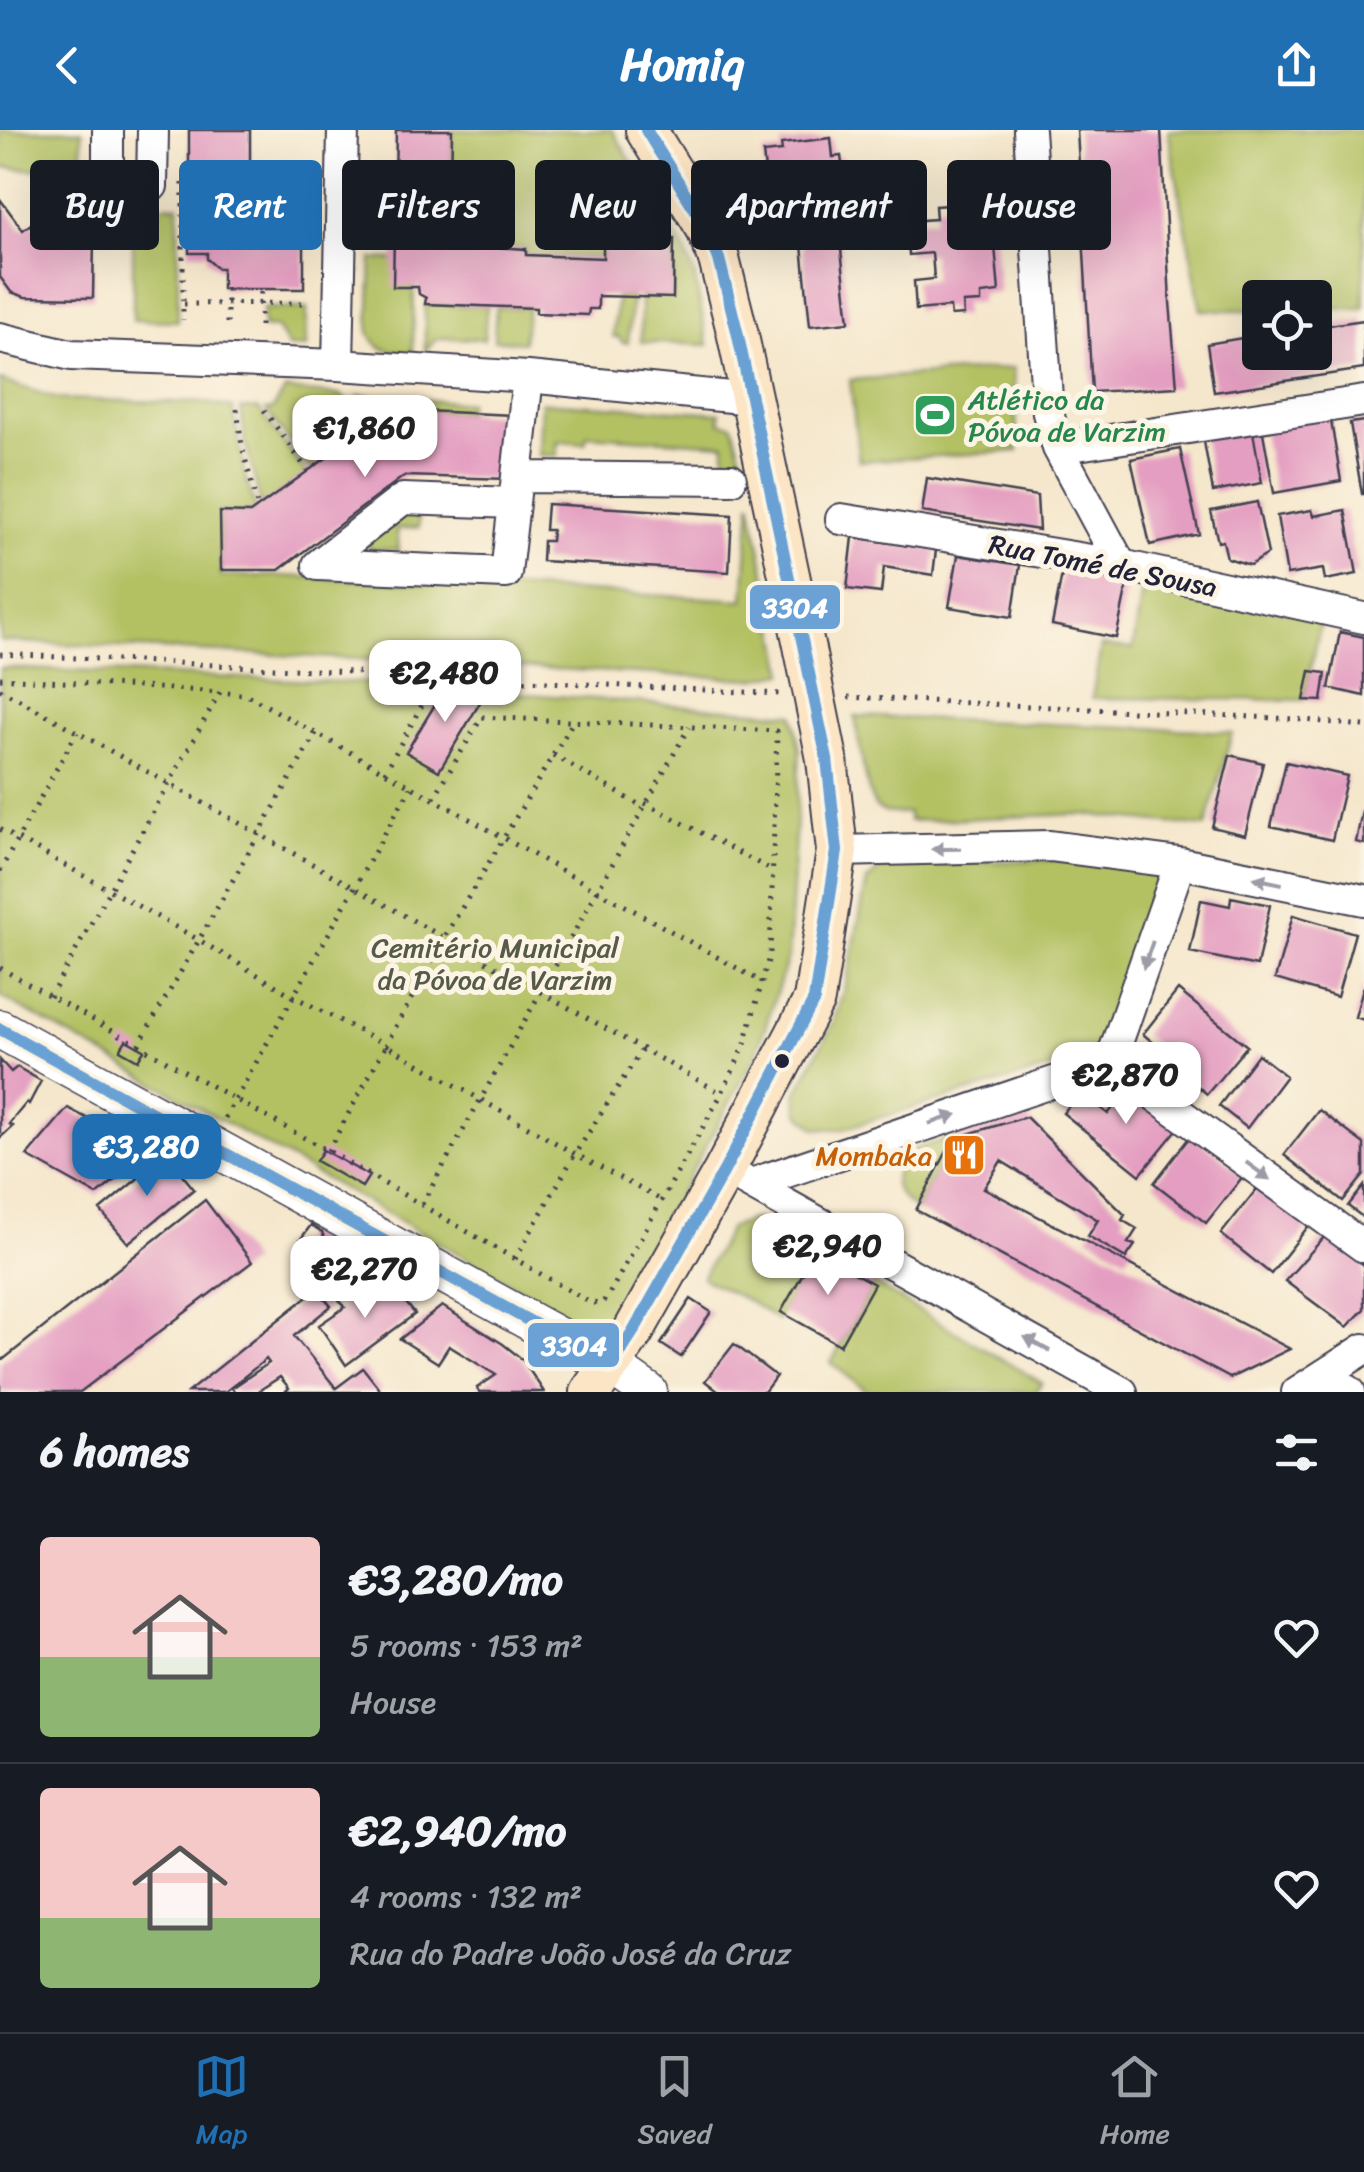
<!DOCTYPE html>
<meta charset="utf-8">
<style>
:root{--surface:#171b24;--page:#20242c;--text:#f1f3f6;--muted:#9ea1a6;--line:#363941;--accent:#1f6fb2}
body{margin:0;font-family:Sriracha,sans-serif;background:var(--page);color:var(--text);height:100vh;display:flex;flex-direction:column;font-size:38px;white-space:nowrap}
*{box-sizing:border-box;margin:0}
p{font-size:32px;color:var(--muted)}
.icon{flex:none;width:55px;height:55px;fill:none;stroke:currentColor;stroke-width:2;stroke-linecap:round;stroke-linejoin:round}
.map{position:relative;height:1262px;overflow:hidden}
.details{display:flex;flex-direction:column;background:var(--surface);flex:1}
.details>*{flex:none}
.banner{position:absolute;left:30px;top:30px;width:1305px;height:90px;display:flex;gap:20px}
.tools{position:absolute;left:1242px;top:150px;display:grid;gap:20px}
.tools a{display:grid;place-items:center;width:90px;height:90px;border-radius:10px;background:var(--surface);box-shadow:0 10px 40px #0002;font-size:50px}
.price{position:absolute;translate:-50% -85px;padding:0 22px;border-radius:20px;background:#fff;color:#222;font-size:32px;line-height:65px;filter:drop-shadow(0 2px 5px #0008)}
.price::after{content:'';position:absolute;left:50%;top:60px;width:30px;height:22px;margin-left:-15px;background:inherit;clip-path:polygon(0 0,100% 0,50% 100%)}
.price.current{background:var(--accent);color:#fff}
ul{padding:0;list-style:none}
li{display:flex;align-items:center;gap:30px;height:250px;padding:0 40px}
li+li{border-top:2px solid var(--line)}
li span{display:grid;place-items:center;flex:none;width:280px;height:200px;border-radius:10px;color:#555}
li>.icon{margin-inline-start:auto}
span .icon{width:120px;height:120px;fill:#fffc;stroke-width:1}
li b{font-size:42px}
h2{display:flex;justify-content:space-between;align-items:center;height:120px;padding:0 40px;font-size:42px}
.chip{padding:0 35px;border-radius:10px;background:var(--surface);box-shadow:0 10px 40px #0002;font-size:35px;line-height:90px}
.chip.current{background:var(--accent);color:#fff}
header{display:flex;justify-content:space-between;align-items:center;height:130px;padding:0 40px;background:var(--accent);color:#fff;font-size:45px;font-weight:800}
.tabs{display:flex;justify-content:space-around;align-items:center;height:140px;border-top:2px solid var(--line);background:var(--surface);font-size:28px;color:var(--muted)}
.tabs a{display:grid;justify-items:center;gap:5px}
.tabs .current{color:var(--accent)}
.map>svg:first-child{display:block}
</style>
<header><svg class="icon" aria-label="back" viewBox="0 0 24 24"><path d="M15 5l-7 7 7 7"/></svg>Homiq<svg class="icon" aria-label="share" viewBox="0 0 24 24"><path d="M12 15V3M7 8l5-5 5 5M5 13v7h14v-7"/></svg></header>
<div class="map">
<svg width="1364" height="1262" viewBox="0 0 1364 1262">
<rect width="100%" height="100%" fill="#fcf5e5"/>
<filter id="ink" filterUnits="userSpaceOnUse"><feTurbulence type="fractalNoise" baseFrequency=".01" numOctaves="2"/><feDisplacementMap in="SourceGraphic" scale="20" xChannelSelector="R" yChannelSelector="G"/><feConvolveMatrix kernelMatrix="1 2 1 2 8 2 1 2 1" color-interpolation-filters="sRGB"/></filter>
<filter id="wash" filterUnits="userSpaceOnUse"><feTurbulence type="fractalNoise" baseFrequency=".0048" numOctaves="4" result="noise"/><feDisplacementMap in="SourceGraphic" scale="40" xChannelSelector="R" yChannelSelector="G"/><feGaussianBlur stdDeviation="2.25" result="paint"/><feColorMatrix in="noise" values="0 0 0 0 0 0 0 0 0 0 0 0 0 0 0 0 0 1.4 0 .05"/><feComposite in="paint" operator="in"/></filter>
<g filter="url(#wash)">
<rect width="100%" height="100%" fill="#f5e7cc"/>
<path fill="#b3c164" stroke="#6a7250" stroke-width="2.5" d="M0 0H82V43L0 37Z
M452 0H612L682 115 694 144 708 215 641 212V167H673L674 109 604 107 603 128 526 125V119L450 114Z
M1168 0H1364V178L1315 179V168H1260V180H1201Z
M281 35H307L306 91H281Z
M178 75V191L133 190V76Z
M372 129 394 130 414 157 413 223C393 221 377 223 369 202Z
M617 166 632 167 628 213 622 212 619 207H613Z
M425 174 487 176 484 209 441 208 435 210 425 221Z
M496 177 528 178 523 212 494 210Z
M263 178H307L306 218 288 217 277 198 263 197Z
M1013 238 1018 321 859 331 850 250Z
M0 250 58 269 206 273 233 278 245 346 256 379 250 383 221 382V446H284L744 470 751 372 785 543 753 549 0 511Z
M285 260 341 265 363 293 351 303 355 307 310 339 266 280 273 279Z
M359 266 468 273 466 283 380 279 373 285Z
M541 272 720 283V292L733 295 744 336 725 335V314L587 305 585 313 558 311 557 326 539 325Z
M258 278 306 343 261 376 245 311 241 279Z
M417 373 419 397 397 399 399 420 371 419 368 416 369 411Z
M1143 454 1322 487 1304 570 1092 568 1101 516 1133 519Z
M0 538 462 557 487 561 793 584 800 620 788 827 756 925 613 1184 600 1194 578 1191 0 866Z
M855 586 1199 600 1232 603 1206 697 1081 684 909 691 908 683C899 683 886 685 877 678 866 669 858 603 855 586Z
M1074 729 1160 739 1162 749 1102 909 1091 923 1069 933 841 999 816 998 799 983 796 964 833 893 846 853 867 751 880 739 897 735Z
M954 1008 916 1080C897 1066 887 1055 902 1032 906 1026 907 1024 914 1020 925 1014 941 1012 954 1008Z
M754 1090 815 1122 777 1190 752 1173 702 1148 730 1097Z
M874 1154 1042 1253 1035 1262H868L831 1233Z"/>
<g id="blocks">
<path fill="#e49ec1" d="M189 0H250V84H261V91H273V101H304V159H222V138H217L207 129V123H189Z
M396 0H452L450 114 526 119V125L603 128V107L674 109 673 168 598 166V179H589L588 185 536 183V178L425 174 426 168 419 164 418 157H393Z
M1077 0H1161L1170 172 1177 257 1092 262Z
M831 8 833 27 841 26 847 73 836 74 849 192 810 196 800 95 790 96 789 89 771 91 763 23 782 21 781 14Z
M0 69 23 100 35 91 49 111 57 105 94 106 93 168 25 167 11 162 0 147Z
M962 74 963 85 980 84 981 93H993L999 162 981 164V172L963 173 964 185 951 186 950 177 916 180 914 151 934 149 932 123 909 125 907 91 936 89 935 76Z
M1364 190V239L1214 262 1207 214 1260 205V222H1315V197Z
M380 279 513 285 509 349 404 346 279 440H221L220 382 250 383 355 307 351 303Z
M1330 285 1341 351 1274 363 1262 297Z
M1364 291V364H1362L1350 293Z
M1252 297 1262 353 1213 362 1203 306Z
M1180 319 1199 404 1150 415 1131 329Z
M927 348 1037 366 1039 400 922 382Z
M1257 372 1268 424 1250 435 1227 428 1223 411 1218 412 1211 381Z
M547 374 732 385 729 442 542 431 543 411H551L552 400H545Z
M1312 380 1314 386 1345 380 1357 444 1325 450 1323 439 1287 445 1277 386Z
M853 407 936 420 933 445 884 437 881 463 847 459Z
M958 425 1020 435 1012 487 949 477Z
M1063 439 1128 451 1116 508 1052 495Z
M1340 502 1364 507V566L1329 558Z
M1310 541 1326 543 1322 571 1304 570Z
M462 557 487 561 439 641 406 622 445 558Z
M1230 625 1263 633 1245 705 1212 697Z
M1286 632 1347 646 1332 710 1271 696Z
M1362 681H1364V714L1356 712Z
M1231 767 1270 775 1257 836 1190 822 1201 770 1230 776Z
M1293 785 1355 803 1337 867 1275 849Z
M1363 858H1364V890L1355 887Z
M1178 860 1247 916 1207 964 1159 924 1162 920 1143 904Z
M126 910 144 920 138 930 120 920Z
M1258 924 1286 946 1247 998 1219 976Z
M0 930 11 942 17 937 41 951 29 974 27 972 9 994 13 996 0 1008Z
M1130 956 1180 996 1140 1045 1063 983 1081 962 1108 984Z
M68 978 149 1022 97 1065 27 1026Z
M1319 980 1364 1014V1045L1343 1071 1284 1025Z
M1026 987 1125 1085 1122 1090 1137 1099 1128 1113 1135 1115 1126 1128 1088 1106 1098 1090 1001 1031 984 1058 1290 1219 1230 1248 916 1080 954 1008Z
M1192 1004 1244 1045 1206 1093 1154 1053Z
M323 1020 369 1046 362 1057 316 1031Z
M166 1025 194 1059 128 1113 100 1080Z
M1260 1055 1310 1094 1271 1144 1221 1104Z
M1364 1056V1088L1348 1076Z
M205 1070 252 1132 80 1262H0V1232Z
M311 1095 322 1102 327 1115 319 1123 300 1110Z
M1326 1105 1364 1135V1179L1347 1197 1285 1151Z
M815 1122 874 1154 840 1215 781 1182Z
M380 1153 387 1163 391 1160 399 1170 402 1168 415 1184 346 1235 319 1195 345 1177 339 1170 356 1159 361 1166Z
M317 1159 331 1176 294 1206 336 1258 363 1238 382 1262H285L289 1258 280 1247 260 1260 261 1262H235L232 1258 269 1233 266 1229 225 1262H188Z
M691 1169 711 1182 681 1227 661 1214Z
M442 1176 503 1214 522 1229 544 1262H479L477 1258 496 1245 449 1216 438 1233 400 1209Z
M734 1214 776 1246 764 1262H719L705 1251Z"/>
</g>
</g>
<g filter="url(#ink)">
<use href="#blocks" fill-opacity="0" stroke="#424051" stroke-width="2.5"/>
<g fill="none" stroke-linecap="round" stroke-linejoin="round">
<g stroke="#424051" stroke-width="34">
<path id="minor" d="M108 0V53L152 56 153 0
M1029 0 1048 283 1058 318 1121 435
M0 208 71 225 338 235 528 247 751 269
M338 235 343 0
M1058 318 1364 271
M517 347 731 349
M514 373 506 443 318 435 403 369 514 373 528 247
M841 389 1121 435 1364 488
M837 721 1050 716 1180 733 1364 770
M1110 933 1180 733
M741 1049 1122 1262
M751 1054 1110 933 1364 1117
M1325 1244 1350 1262
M1297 1262 1364 1219"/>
</g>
<g stroke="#424051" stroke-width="41">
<path id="tertiary" d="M0 899 611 1236 648 1262"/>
</g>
<g stroke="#424051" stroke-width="44">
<path id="secondary" d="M646 0 706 97 719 129 737 201 805 520
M591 1262 633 1202 724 1041 814 870 837 721 827 629"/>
</g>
<path stroke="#424051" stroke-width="5" stroke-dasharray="2.5 8" stroke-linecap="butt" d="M183 53V190
M227 159V195
M184 174 304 173
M260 196 261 159
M349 266 368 289
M237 279 242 316 258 378
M264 280 308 341
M0 524 782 564
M0 548 220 562
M0 559 721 963
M848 567 1294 589 1364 596
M316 603 199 810 293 866 386 915 444 808 574 590
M553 625 643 677
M385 642 428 564 387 562
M645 673 773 741
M0 699 199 810 138 916
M0 741 77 602
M0 838 328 1021 591 1173 601 1174 608 1166 722 963 744 917 770 823 777 601 482 587 433 669
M50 867 220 562 247 565 762 852
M225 988 411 657
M328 1021 386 915 575 1024 661 1070
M422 1074 689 597
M515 1129 575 1024 643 918"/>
<use href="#minor" stroke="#fff" stroke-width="30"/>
<use href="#tertiary" stroke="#fff" stroke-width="38"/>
<use href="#secondary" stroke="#fce5c4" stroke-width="40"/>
<g stroke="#424051" stroke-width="44" stroke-linecap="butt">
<path id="secondary-bridge" d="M805 520 827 629"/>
</g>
<use href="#secondary-bridge" stroke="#fce5c4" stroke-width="40"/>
<g stroke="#fcf5e5" stroke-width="20">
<path id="bus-1" d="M0 899 611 1236 633 1202 724 1041 814 870 837 721 827 629 737 201 719 129 706 97 646 0"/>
</g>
<use href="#bus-1" stroke="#6ba1d4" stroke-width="12"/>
</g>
<defs><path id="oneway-solid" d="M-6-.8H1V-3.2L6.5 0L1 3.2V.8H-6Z" transform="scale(2.5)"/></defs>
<g fill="#9c9ca7">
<use href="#oneway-solid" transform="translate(946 719) rotate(179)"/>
<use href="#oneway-solid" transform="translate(1268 751) rotate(-168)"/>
<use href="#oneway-solid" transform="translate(1148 825) rotate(109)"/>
<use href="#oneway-solid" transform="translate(943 989) rotate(-19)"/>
<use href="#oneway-solid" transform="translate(1258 1041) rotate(36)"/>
<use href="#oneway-solid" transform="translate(1037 1214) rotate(-151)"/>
</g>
</g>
<defs>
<g id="stadium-square" transform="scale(2.25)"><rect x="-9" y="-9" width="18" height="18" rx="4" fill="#2e9e5b" stroke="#fcf5e5"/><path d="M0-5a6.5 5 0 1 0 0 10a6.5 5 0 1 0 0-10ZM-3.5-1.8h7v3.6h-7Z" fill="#fff"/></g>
<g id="restaurant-square" transform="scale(2.25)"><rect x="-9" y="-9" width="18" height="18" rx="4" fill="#e8710a" stroke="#fcf5e5"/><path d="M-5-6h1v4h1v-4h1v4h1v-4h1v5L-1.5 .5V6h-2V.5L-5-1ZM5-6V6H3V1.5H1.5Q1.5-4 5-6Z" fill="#fff"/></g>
</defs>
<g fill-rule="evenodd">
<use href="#stadium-square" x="935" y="285"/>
<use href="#restaurant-square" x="964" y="1025"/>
</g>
<circle fill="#22223b" stroke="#fcf5e5" stroke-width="4" cx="782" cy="931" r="9"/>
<g text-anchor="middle" stroke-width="10" stroke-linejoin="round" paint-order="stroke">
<g font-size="28" fill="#27864d" stroke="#fcf5e5" text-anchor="start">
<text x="968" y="279">Atlético da<tspan x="968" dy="32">Póvoa de Varzim</tspan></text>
</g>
<g font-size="28" fill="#22223b" stroke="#fcf5e5">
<text transform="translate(1103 435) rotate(11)" y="10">Rua Tomé de Sousa</text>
</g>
<g font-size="28" fill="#555a49" stroke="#fcf5e5">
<text x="495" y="827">Cemitério Municipal<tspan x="495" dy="32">da Póvoa de Varzim</tspan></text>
</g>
<g font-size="28" fill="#c56008" stroke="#fcf5e5" text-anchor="end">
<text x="932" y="1035">Mombaka</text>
</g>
</g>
<g stroke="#fcf5e5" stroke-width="4">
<rect x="748" y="453" width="94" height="48" rx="10" fill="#6ba1d4"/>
<rect x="526" y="1191" width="95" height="48" rx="10" fill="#6ba1d4"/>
</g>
<g font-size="28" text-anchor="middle" font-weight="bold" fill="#fff">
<text x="795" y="487">3304</text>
<text x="574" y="1225">3304</text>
</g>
</svg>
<div class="tools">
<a><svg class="icon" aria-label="locate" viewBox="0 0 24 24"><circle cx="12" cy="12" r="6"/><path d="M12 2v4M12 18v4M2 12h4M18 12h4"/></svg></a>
</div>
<b class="price" style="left:365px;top:350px">€1,860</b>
<b class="price" style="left:445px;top:595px">€2,480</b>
<b class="price" style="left:1126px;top:997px">€2,870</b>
<b class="price current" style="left:147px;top:1069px">€3,280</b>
<b class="price" style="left:828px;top:1168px">€2,940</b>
<b class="price" style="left:365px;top:1191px">€2,270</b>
<div class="banner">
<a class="chip">Buy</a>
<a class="chip current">Rent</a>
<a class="chip">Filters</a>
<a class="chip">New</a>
<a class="chip">Apartment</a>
<a class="chip">House</a>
</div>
</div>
<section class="details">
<h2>6 homes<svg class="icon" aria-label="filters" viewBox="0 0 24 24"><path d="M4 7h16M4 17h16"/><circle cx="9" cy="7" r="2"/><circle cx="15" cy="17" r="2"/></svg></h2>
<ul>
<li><span style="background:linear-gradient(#f6c9c9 60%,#8fb573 0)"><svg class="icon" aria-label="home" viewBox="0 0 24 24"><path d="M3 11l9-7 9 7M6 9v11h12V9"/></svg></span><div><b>€3,280/mo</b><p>5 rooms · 153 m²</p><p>House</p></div><svg class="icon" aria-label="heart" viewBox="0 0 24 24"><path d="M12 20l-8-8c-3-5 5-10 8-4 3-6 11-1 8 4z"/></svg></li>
<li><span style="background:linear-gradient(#f6c9c9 65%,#8fb573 0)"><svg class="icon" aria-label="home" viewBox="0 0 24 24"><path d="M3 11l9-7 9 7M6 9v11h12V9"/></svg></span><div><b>€2,940/mo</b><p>4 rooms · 132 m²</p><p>Rua do Padre João José da Cruz</p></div><svg class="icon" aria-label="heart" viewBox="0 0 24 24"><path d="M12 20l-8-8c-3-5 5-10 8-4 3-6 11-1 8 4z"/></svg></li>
</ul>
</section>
<nav class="tabs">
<a class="current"><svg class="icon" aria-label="map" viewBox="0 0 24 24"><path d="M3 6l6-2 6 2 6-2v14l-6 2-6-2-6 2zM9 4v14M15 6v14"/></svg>Map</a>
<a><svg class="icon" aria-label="saved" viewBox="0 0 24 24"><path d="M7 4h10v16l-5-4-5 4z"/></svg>Saved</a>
<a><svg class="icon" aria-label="home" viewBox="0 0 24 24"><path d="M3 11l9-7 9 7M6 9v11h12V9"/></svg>Home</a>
</nav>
